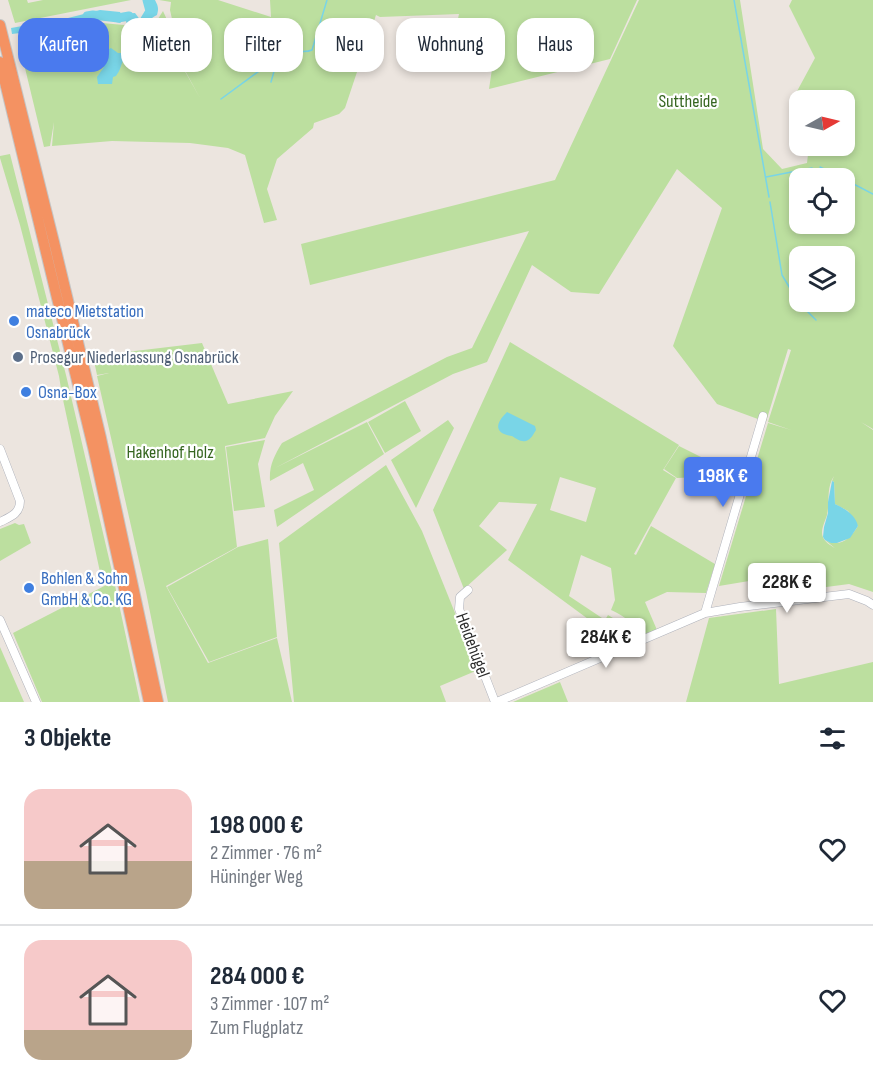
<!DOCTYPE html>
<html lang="de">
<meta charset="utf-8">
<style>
:root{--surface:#fff;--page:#f2f2f3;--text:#1f2937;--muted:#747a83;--line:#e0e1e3;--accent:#4a7aee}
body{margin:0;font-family:"Sofia Sans Condensed",sans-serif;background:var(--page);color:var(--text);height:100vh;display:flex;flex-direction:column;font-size:22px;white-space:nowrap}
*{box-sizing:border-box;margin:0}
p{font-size:20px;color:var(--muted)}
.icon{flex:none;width:33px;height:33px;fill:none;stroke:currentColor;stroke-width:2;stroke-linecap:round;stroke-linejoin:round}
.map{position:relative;height:702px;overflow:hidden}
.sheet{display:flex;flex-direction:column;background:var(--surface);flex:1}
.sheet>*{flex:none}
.top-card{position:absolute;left:18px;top:18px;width:837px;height:54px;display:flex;gap:12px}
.needle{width:39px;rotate:82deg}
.controls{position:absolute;left:789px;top:90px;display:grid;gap:12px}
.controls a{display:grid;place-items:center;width:66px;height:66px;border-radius:12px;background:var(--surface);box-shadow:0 3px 9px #0003;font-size:30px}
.price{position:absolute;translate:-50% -51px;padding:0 14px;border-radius:6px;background:#fff;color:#222;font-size:20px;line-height:39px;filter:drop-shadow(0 2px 3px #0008)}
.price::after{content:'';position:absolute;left:50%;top:36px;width:18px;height:14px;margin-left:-9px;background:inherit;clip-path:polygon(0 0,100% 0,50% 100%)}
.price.active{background:var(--accent);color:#fff}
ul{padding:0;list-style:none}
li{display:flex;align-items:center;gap:18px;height:150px;padding:0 24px}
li+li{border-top:2px solid var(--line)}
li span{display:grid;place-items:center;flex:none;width:168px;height:120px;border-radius:18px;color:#555}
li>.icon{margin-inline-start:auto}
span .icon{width:72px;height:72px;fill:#fffc;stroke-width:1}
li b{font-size:26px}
h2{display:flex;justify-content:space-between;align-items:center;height:72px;padding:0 24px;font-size:26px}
.chip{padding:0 21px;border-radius:18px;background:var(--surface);box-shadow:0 3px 9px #0003;font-size:21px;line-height:54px}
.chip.active{background:var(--accent);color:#fff}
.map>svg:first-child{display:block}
</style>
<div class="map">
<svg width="873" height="702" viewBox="0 0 873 702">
<rect width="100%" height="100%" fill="#ece5df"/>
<path fill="#bcdf9f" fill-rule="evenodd" d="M8 0H27L28 3 43 0H131L15 23Z
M159 0H218L271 17 270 0H637L610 59 489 89 498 29 456 28 459 14 380 17 376 15 345 108 339 114 314 123 313 128 277 159 267 189 277 220 264 223 245 155 228 148 190 143 112 141 52 146 54 122 50 146 44 147 18 39 59 30V35L60 30 91 22 124 25 138 36 148 35 163 11 168 22 169 43 200 98 170 43 172 19 170 10 171 2Z
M639 0H740L763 149 782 169 807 163 809 146H844V100H800L799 120 789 106 815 58 789 6 792 0H873V429L861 422 873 430V592L849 584 758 596 755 580 719 586 768 423 791 430 768 422 791 350 788 349 766 422 717 404 673 346 722 208 677 169 599 294 571 292 532 265 487 362 453 374 275 468 367 422 384 454 277 527 274 510 314 490 303 463 270 481C269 466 274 456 282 443L447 357 472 348 529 231 310 285 301 244 555 180ZM800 178H844V224H800ZM800 256H844V302H800ZM834 476 832 481 834 482 835 504 848 511 858 526C850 539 840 548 825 540L836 549C832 546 826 543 824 539 819 532 825 522 827 515 830 502 826 488 834 476Z
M10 154 66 375 114 580 103 586 62 395 59 376 20 225 0 158V156Z
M510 342 679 445 663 470 676 478 634 554 636 555 651 526 715 564 706 593 667 592 645 602 657 630 641 636C631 622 626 617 611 610L615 600 611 568 581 555 569 596 605 620 608 615 626 626 633 639 622 644 508 560 537 504 499 502 479 526 507 550 464 589 433 510ZM560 477 596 488 586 522 550 510Z
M202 343 228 404 293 391 275 416 265 438 225 446 237 547 166 586 208 663 277 638 292 702H168L146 592 97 376 109 373 97 375 93 356Z
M405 401 421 431 385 453 368 422Z
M448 420 454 428 416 508 391 460Z
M265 440 258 464 265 507 234 511 226 447Z
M679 446 717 465 700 477 677 478 664 469Z
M386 465 422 531 478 670 440 686 446 702H294L279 543Z
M15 523 19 525 24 524 31 543 0 561V529Z
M268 539 277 637 209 662 167 587 238 547Z
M114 581 140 702H42L13 633Z
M776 609 779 684 873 662V702H686L709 618Z
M0 647 24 702H0Z
M560 682 568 702H513Z"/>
<path fill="#79d5e7" d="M149 0H155C158 6 159 8 157 15 150 18 149 23 144 28L136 25 133 19 126 18 120 23 116 22 111 17 99 16 77 22 49 26 28 32 12 34 11 28 68 18 100 10 120 12 121 14 135 13 141 21H144C147 15 151 8 149 0Z
M111 48 118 53H128L129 54C119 63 123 67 116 76L113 77 112 84H98L97 77 104 67 102 60 104 57 103 52Z
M507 412 535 426 536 430C533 435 531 439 526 441 520 442 517 439 512 436 510 436 504 434 502 433 493 427 502 417 507 412Z
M832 481 834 482 835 504C845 509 855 514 858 526L850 538 837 543H831L825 540 823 537 824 527 828 513V502Z"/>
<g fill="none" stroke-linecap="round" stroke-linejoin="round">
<path stroke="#79d5e7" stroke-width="1.5" d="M734 0 769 197
M271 82 278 57
M221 99 285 52C294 49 304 54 312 50L327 0
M820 167 838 176
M766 177 812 168
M844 179 873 194
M770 202 782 275 797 300
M801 305 816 320"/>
<path stroke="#79d5e7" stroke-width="9" d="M87 16 93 15 118 18 129 16 131 22 136 27 141 26 150 11 147 0"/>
<g stroke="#afb2bb" stroke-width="9">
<path id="minor" d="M0 449 20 501C20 514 10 517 0 522
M468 590 460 597 459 609 495 702
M705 613 763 416
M0 620 36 702
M632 630 638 641
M497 702 705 613 740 607 849 594 867 601 873 605"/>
</g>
<g stroke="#c4c4c4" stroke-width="12">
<path id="highway" d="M0 25 54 242 101 438 158 702
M0 62 93 447 149 702"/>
</g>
<use href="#minor" stroke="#fff" stroke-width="8"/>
<use href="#highway" stroke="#f49262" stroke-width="10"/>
</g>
<g fill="#3f7fe0" stroke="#fff" stroke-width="2">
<circle cx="14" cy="321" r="6"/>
<circle cx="26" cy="392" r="6"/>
<circle cx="29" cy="588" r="6"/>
</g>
<circle fill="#5c6f8a" stroke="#fff" stroke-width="2" cx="18" cy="357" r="6"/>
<g text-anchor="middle" stroke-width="4.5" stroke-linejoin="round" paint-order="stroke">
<g font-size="18" fill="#35651f" stroke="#fff">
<text x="688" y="107">Suttheide</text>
<text x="170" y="458">Hakenhof Holz</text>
</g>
<g font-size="18" fill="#366cbe" stroke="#fff" text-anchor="start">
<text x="26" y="317">mateco Mietstation<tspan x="26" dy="21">Osnabrück</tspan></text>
<text x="38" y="398">Osna-Box</text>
<text x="41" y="584">Bohlen &amp; Sohn<tspan x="41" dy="21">GmbH &amp; Co. KG</tspan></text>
</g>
<g font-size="18" fill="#4e5e75" stroke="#fff" text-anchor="start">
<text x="30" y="363">Prosegur Niederlassung Osnabrück</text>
</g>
<g font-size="18" fill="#2c2c2c" stroke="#fff">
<text transform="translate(473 645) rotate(70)" y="6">Heidehügel</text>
</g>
</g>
</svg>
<div class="controls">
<a><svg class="needle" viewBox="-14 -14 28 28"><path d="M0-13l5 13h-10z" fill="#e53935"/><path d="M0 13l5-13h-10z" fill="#747a83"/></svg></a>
<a><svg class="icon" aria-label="locate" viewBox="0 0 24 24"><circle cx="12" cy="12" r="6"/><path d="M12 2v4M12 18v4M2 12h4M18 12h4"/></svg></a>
<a><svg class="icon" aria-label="layers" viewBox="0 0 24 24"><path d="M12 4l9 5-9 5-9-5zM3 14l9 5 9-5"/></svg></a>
</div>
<b class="price active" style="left:723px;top:508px">198K €</b>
<b class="price" style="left:787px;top:614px">228K €</b>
<b class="price" style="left:606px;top:669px">284K €</b>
<div class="top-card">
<a class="chip active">Kaufen</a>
<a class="chip">Mieten</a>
<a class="chip">Filter</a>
<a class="chip">Neu</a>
<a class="chip">Wohnung</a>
<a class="chip">Haus</a>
</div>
</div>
<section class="sheet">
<h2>3 Objekte<svg class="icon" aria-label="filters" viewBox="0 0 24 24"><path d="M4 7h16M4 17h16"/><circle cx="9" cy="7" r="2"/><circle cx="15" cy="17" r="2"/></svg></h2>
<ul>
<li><span style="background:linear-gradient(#f6c9c9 60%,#b9a48a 0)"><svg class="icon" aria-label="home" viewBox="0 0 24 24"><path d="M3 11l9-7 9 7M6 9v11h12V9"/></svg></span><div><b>198 000 €</b><p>2 Zimmer · 76 m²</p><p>Hüninger Weg</p></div><svg class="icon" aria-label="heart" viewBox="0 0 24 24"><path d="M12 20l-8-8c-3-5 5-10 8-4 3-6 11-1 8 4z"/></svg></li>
<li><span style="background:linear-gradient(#f6c9c9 75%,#b9a48a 0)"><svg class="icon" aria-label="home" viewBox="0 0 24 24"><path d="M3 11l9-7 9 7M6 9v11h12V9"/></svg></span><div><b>284 000 €</b><p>3 Zimmer · 107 m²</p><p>Zum Flugplatz</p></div><svg class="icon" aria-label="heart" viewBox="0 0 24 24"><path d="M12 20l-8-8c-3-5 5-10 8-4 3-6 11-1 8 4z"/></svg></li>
</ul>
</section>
